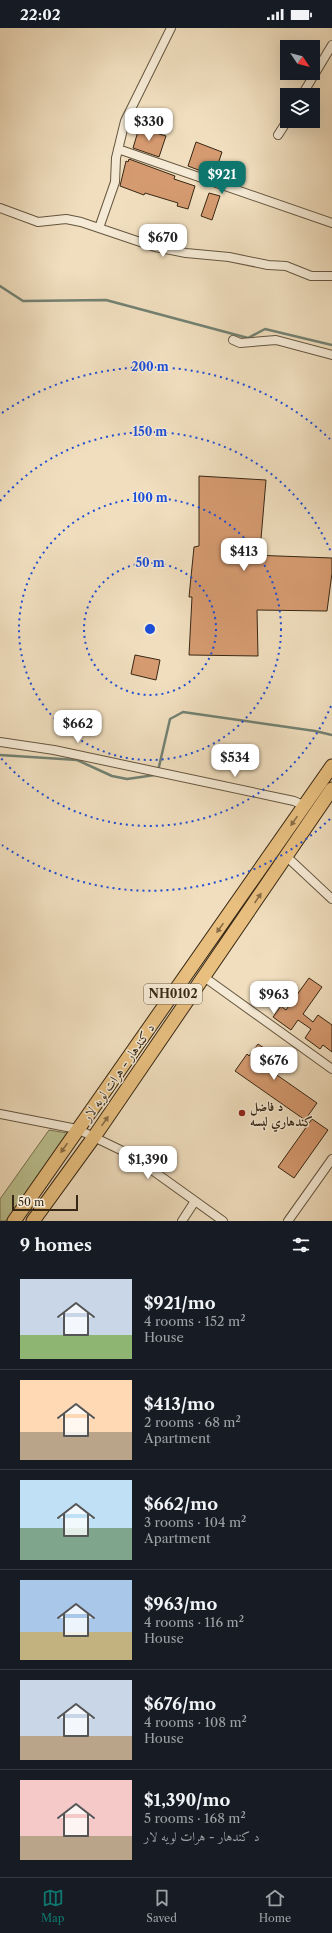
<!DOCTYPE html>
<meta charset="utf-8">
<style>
:root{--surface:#171b24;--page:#20242c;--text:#f1f3f6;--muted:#9ea1a6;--line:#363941;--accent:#0f766e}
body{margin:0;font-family:"Libre Caslon Text",Amiri,serif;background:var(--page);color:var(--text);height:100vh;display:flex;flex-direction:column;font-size:15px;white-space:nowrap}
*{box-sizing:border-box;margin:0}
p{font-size:13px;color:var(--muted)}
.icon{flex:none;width:22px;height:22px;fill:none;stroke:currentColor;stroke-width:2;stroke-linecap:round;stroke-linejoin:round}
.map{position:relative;height:1193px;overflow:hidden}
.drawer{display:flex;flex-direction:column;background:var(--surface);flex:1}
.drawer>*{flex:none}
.needle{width:26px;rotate:125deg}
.controls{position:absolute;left:280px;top:12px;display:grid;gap:8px}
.controls a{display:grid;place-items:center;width:40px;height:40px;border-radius:0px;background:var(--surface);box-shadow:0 4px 16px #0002;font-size:20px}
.scale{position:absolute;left:12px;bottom:10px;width:66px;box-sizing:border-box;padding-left:4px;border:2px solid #372815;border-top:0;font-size:11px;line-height:14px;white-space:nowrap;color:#372815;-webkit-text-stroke:3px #f5ead5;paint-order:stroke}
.price{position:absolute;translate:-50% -34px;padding:0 9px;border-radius:8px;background:#fff;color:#222;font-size:13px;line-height:26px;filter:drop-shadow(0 1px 2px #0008)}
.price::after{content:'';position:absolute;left:50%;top:24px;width:12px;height:9px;margin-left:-6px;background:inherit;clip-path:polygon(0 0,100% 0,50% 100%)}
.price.active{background:var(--accent);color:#fff}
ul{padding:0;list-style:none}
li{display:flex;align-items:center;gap:12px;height:100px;padding:0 20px}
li+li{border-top:1px solid var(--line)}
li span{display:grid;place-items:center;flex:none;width:112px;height:80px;border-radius:0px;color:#555}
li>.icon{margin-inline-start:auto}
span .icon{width:48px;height:48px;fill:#fffc;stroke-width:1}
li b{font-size:17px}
h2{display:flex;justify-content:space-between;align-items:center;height:48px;padding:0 20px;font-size:17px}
.status{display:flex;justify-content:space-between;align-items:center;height:28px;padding:0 20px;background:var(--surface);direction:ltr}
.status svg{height:11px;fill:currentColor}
.menu{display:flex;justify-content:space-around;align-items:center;height:56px;border-top:1px solid var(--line);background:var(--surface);font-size:11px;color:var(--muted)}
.menu a{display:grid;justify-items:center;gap:2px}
.menu .active{color:var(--accent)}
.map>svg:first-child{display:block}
</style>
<div class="status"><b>22:02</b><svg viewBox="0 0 49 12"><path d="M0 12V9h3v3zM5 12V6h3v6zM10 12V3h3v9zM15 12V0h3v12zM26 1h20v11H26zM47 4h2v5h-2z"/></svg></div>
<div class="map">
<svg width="332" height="1193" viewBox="0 0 332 1193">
<rect width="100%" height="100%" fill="#f0debe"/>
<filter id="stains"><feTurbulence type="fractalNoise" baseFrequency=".005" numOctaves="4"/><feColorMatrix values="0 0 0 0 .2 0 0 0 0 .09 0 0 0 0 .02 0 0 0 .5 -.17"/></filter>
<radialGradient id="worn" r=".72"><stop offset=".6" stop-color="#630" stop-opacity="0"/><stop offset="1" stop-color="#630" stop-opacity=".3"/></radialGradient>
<path fill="#bbc190" stroke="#797452" d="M49 1102 67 1105 6 1193H0V1171Z"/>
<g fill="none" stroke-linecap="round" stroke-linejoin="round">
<path stroke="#728172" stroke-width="2.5" d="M0 258 23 273 106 272 248 310 265 301 332 317
M0 727 77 732 112 748 127 751 155 747
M158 743 170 691 183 684 315 703 332 707"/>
</g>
<path fill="#d59a70" stroke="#372815" d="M139 100 166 108 159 129 133 120Z
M196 114 222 124 214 148 188 138Z
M129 131 175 148 174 151 195 158 188 181 177 178 178 175 145 165 144 167 120 158 126 133 128 134Z
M209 165 220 168 212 192 201 188Z
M199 448 266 452 261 511H253L252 527 332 530V545L327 583 257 582 258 628 189 627 192 569H189L194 519 199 518Z
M135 627 160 632 156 652 131 646Z
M309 950 322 959 303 986 313 994 318 987 332 997V1024L323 1017 320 1021 305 1010 311 1001 298 992 291 1002 273 989 281 978 286 982Z
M258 1016 283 1033 274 1045 317 1075 305 1092 235 1043 247 1026 249 1028Z
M312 1091 328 1102 294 1150 278 1139Z"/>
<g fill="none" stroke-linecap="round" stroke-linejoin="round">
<g stroke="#65563f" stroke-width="10">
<path id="minor" d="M302 67 332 17
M278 107 287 93
M118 121 332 195
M0 180 38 194 66 191 81 194 155 219 186 225 229 229 268 237 286 238 311 248H332
M99 200 115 154 116 130 125 93 171 0
M233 312 240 315 276 312 332 327
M0 714 54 722 294 773 305 778
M286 828 332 871
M204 949 332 1041
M0 1086 77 1101 131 1127 223 1193
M182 1193 195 1173
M288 1193 332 1131"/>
</g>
<g stroke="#372815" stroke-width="15">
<path id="trunk" d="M14 1193 332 738
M33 1193 94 1109 332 761"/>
</g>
<use href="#minor" stroke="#f5ead5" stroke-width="8"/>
<use href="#trunk" stroke="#e8bf7f" stroke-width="13"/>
</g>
<defs><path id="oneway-solid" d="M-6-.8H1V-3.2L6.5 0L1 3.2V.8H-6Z"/></defs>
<g fill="#876c45">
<use href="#oneway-solid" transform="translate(294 793) rotate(125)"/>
<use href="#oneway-solid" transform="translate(258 870) rotate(-56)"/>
<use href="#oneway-solid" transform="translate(220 900) rotate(125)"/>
<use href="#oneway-solid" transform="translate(105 1093) rotate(-55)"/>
<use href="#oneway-solid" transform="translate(64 1120) rotate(125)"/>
</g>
<g fill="none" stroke="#1d4ed8" stroke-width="2" stroke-dasharray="2 4">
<circle cx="150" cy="601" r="66"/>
<circle cx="150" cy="601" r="131"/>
<path d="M331 678A197 197 0 0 1 0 729M0 473A197 197 0 0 1 331 524"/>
<path d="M330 791A262 262 0 0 1 2 817M2 385A262 262 0 0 1 330 411"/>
</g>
<circle fill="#8f2418" stroke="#f5ead5" stroke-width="1.5" cx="242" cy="1085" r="4"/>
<g text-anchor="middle" stroke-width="3" stroke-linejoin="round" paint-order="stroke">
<rect fill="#f5ead5" stroke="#70624f" stroke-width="1" x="144" y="956" width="58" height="20" rx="3"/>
<g font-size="12" font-weight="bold" fill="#372815">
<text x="173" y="970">NH0102</text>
</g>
<g font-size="13" fill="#372815" stroke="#f5ead5">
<text transform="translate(118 1044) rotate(-55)" y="5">د کندهار - هرات لويه لار</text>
</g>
<g font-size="13" font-weight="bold" fill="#372815" stroke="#f5ead5" text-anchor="start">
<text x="250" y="1083">د فاضل<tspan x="250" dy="15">کندهاري لېسه</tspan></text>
</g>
</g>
<circle cx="150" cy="601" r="6" fill="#1d4ed8" stroke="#f5ead5" stroke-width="2"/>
<g font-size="12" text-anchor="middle" font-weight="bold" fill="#1d4ed8" stroke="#f5ead5" stroke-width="3" stroke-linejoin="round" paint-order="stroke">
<text x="150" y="343">200 m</text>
<text x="150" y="408">150 m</text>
<text x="150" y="474">100 m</text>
<text x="150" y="539">50 m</text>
</g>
<rect width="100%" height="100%" filter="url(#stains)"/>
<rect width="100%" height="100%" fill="url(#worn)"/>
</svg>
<div class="controls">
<a><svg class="needle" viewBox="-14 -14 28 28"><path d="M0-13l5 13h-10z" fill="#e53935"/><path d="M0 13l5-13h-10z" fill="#9ea1a6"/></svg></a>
<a><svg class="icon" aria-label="layers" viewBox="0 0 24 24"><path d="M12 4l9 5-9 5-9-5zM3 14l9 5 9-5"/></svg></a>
</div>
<div class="scale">50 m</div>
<b class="price" style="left:149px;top:114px">$330</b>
<b class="price active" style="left:222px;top:167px">$921</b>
<b class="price" style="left:163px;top:230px">$670</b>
<b class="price" style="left:244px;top:544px">$413</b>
<b class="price" style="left:78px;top:716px">$662</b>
<b class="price" style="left:235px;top:750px">$534</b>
<b class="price" style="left:274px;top:987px">$963</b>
<b class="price" style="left:274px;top:1053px">$676</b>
<b class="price" style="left:148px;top:1152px">$1,390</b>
</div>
<section class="drawer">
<h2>9 homes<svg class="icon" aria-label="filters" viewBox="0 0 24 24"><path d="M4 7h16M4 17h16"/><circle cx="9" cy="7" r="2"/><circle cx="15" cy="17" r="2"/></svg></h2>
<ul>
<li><span style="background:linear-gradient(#c9d6e8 70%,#8fb573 0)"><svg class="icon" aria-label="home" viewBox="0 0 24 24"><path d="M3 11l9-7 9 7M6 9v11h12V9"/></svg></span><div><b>$921/mo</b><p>4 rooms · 152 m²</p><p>House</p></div></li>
<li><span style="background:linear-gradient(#ffd9b3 65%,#b9a48a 0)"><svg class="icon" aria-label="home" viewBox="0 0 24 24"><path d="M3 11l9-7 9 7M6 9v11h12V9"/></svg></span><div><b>$413/mo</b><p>2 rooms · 68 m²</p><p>Apartment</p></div></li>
<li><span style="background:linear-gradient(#bfe0f5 60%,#7fa58c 0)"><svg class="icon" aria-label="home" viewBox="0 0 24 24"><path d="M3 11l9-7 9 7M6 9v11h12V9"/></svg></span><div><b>$662/mo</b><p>3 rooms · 104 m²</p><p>Apartment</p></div></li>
<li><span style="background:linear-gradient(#a9c7e8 65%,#c2b280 0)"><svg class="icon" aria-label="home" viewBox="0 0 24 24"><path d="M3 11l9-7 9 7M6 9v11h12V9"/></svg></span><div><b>$963/mo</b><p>4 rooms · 116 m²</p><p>House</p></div></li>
<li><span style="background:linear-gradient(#c9d6e8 70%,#b9a48a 0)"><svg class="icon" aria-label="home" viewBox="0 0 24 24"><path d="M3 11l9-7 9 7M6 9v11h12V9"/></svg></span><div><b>$676/mo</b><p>4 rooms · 108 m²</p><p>House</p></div></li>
<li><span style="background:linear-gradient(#f6c9c9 70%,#b9a48a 0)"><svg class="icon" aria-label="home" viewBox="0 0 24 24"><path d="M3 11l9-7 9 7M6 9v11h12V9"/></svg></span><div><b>$1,390/mo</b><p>5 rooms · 168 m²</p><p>د کندهار - هرات لويه لار</p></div></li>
</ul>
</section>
<nav class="menu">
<a class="active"><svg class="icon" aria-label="map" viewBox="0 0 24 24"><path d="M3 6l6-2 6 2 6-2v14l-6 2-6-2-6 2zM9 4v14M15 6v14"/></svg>Map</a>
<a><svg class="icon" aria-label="saved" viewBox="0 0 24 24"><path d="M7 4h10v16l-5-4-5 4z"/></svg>Saved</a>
<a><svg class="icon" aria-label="home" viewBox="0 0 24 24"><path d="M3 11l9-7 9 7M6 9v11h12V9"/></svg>Home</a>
</nav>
